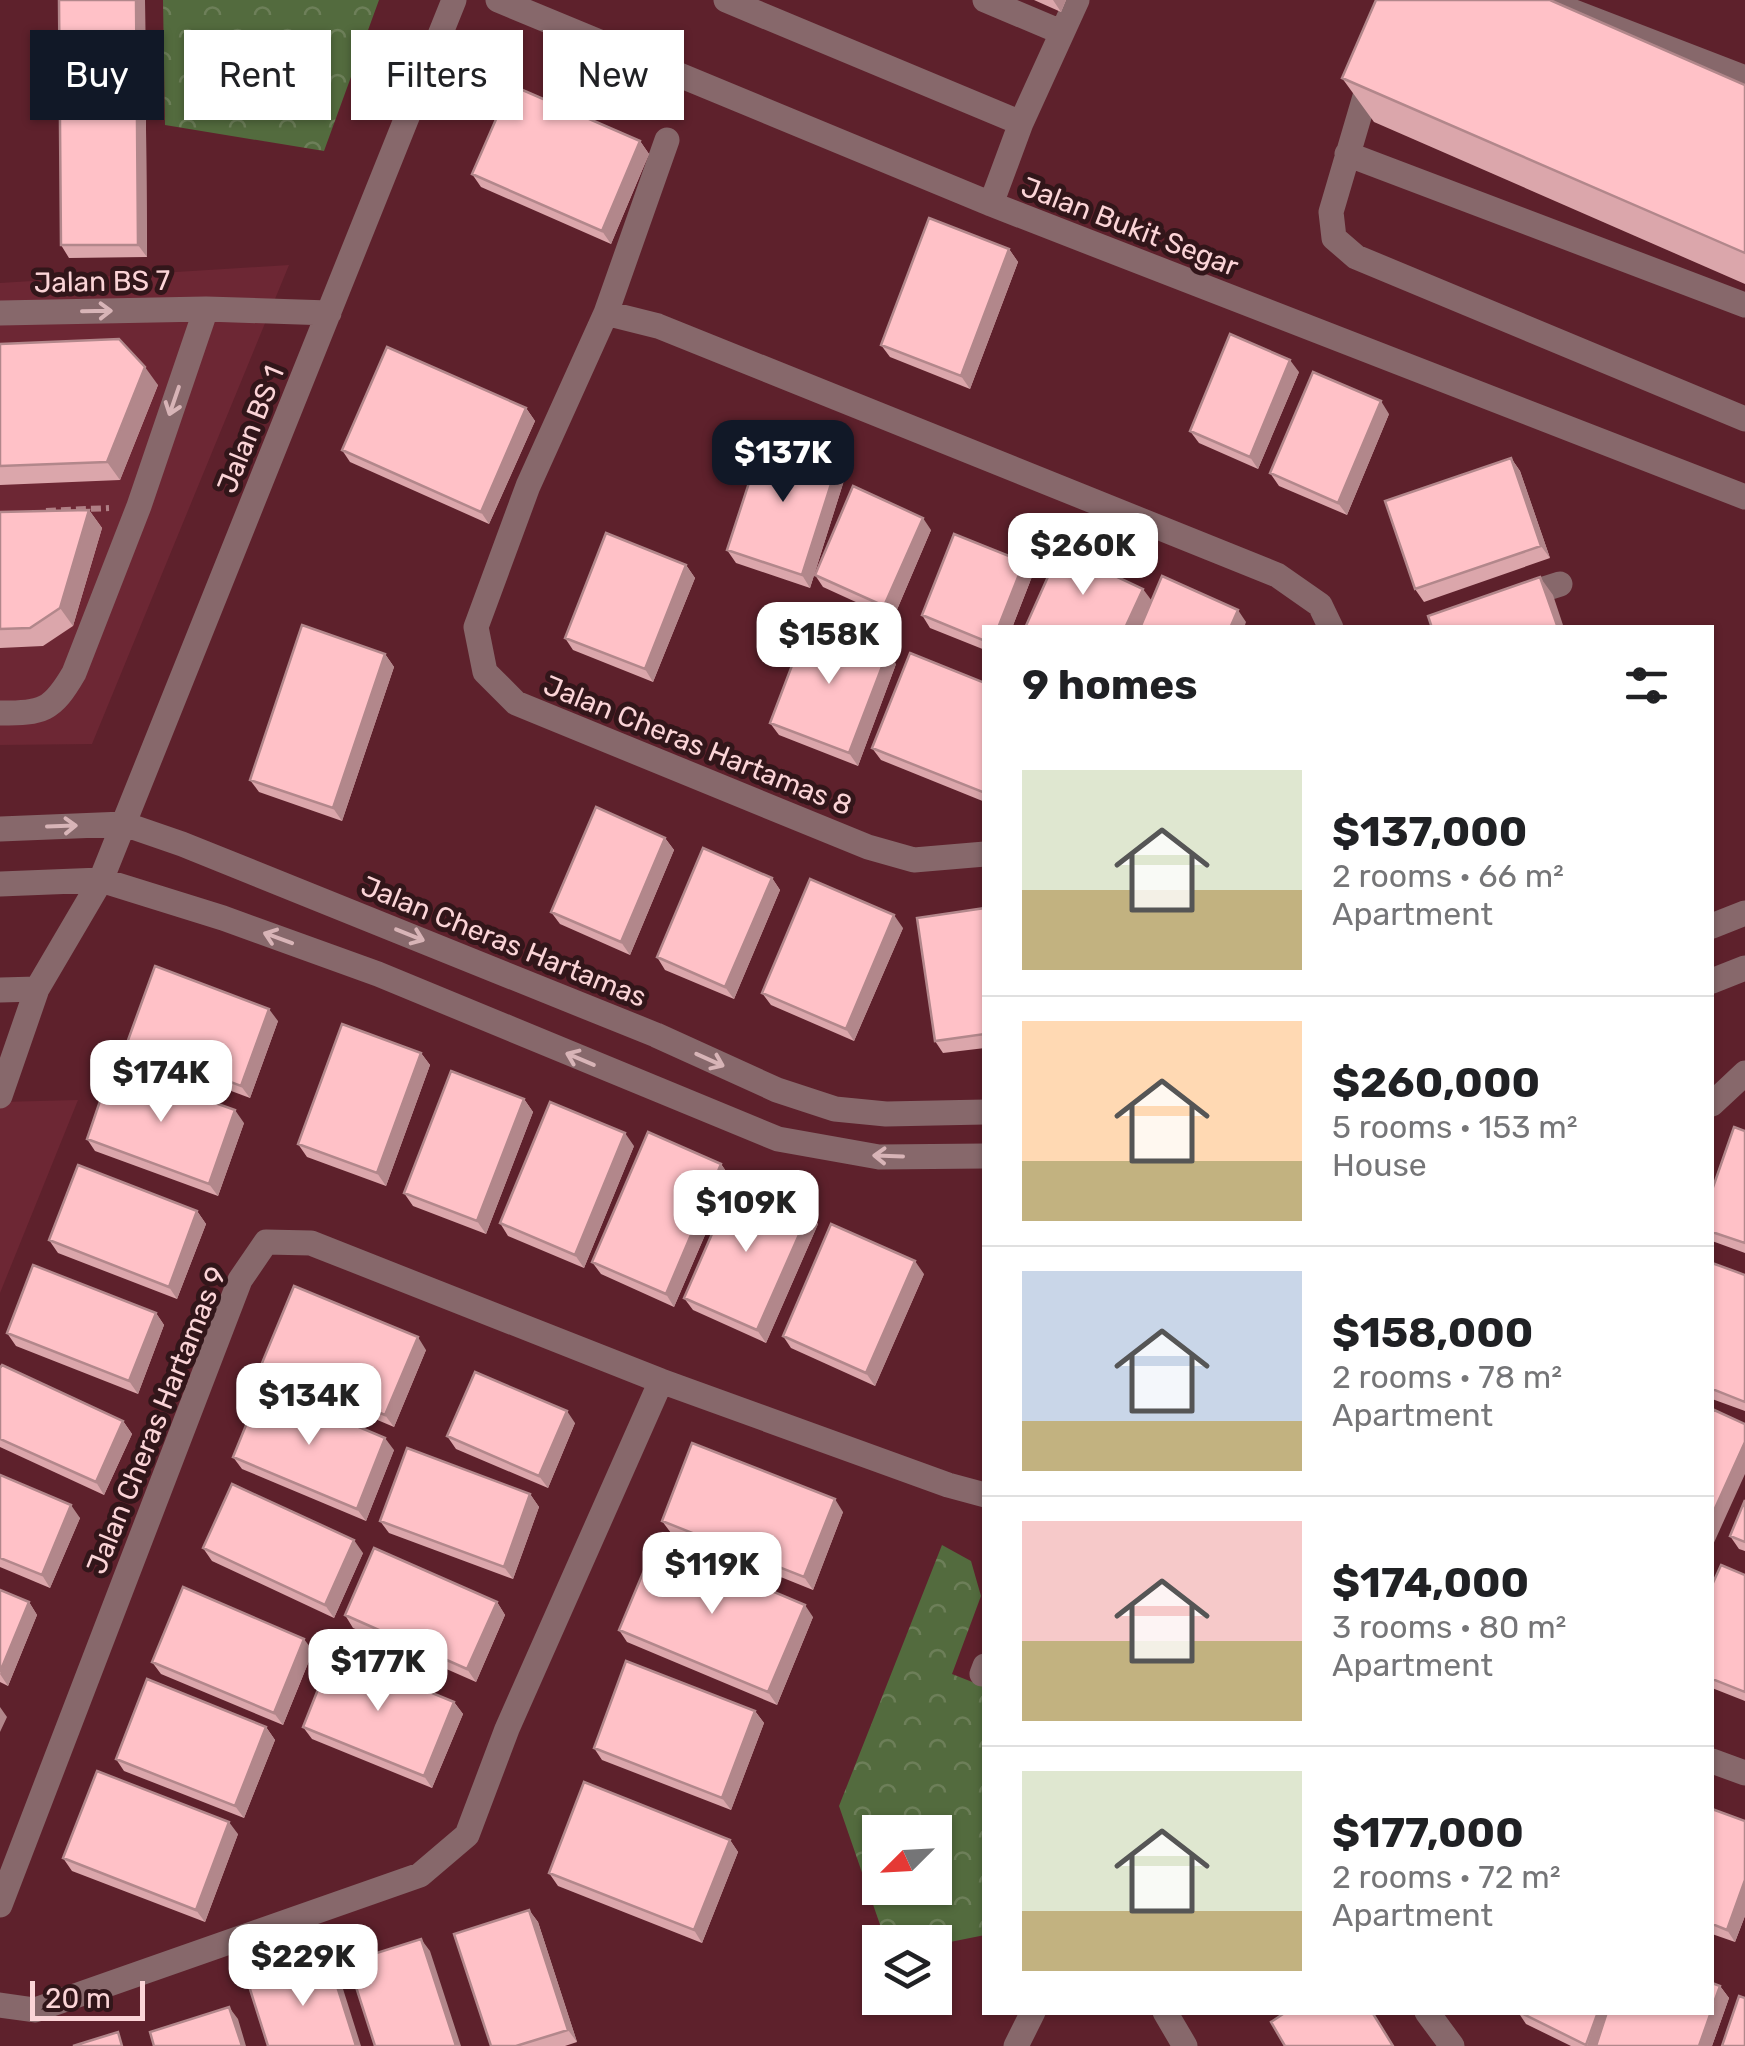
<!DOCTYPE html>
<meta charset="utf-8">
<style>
:root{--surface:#fff;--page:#f6f6f6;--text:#202124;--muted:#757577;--line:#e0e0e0;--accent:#111827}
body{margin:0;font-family:Rubik,sans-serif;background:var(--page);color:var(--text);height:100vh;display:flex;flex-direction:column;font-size:38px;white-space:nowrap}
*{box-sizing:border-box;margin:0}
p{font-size:32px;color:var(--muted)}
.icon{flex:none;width:55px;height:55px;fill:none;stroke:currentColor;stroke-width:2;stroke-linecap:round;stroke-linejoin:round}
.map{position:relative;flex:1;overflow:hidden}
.panel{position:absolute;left:982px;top:625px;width:732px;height:1390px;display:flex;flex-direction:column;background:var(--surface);border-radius:0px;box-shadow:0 2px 8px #0004}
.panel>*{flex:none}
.top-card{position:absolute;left:30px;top:30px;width:802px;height:90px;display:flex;gap:20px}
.needle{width:65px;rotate:246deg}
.buttons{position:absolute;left:862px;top:1815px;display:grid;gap:20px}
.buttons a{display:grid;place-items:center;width:90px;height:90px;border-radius:0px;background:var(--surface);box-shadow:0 2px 8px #0004;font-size:50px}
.scale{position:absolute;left:30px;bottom:25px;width:115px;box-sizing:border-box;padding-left:10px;border:5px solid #fbd4d7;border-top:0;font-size:28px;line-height:35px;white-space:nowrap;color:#fbd4d7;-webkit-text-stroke:8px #32161a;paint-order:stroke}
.price{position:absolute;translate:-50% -85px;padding:0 22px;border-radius:20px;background:#fff;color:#222;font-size:32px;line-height:65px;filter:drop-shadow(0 2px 5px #0008)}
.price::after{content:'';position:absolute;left:50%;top:60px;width:30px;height:22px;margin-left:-15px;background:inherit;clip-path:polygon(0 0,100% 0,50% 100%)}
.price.on{background:var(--accent);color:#fff}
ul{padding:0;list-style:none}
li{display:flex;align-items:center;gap:30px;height:250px;padding:0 40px}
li+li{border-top:2px solid var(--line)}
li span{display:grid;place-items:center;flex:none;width:280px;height:200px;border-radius:0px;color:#555}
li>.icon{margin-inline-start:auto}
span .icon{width:120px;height:120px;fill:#fffc;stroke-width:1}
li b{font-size:42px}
h2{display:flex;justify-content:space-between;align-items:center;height:120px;padding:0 40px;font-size:42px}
.chip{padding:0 35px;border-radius:0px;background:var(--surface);box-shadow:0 2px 8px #0004;font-size:35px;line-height:90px}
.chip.on{background:var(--accent);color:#fff}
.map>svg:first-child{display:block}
</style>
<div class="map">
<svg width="1745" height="2046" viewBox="0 0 1745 2046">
<defs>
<pattern id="park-crowns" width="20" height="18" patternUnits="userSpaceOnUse" patternTransform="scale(2.5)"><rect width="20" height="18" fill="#536b3e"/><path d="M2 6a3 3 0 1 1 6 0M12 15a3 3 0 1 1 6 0" fill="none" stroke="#6d7f59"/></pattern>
</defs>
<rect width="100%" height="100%" fill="#5e212c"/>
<path fill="#6d2734" d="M289 265 92 744 0 745V283Z
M78 1100 0 1293V1102Z"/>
<path fill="url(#park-crowns)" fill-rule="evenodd" d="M163 0H379L324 151 165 125Z
M942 1545 971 1561 981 1596 952 1674 985 1687V1935L935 1945V1942H886L839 1806ZM880 1832H935V1888H880Z"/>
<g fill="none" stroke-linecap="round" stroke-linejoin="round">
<path stroke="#b07f85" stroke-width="6" stroke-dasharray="10 5" stroke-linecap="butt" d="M46 511 109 508"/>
<path stroke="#87686b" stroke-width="25" d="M498 0 991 204 1745 497
M726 0 1021 123
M985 0 1061 32
M1543 0 1745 78
M1371 76 1331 212 1334 238 1356 257 1745 419
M1347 154 1745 305
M991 204 1021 123 1077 0
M0 313 206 309 329 313
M606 313 667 140
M1519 597 1560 584
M0 713C43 713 52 711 74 673L139 506 206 309
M0 829 124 824 182 844 656 1035 777 1090 835 1109 886 1114 985 1112
M985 854 914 860 868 847 516 703 485 672 476 627 528 486 606 313 658 326 1277 575 1320 605 1331 628
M0 884 101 880 223 918 378 974 778 1139 879 1157 985 1156
M1712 926 1745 913
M1712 981 1745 968
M0 990 37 989
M0 1096 37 989 101 880 454 0
M1712 1104 1745 1073
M982 1674 985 1666
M1712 1761 1745 1773
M0 1905 240 1280 266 1242 311 1243 661 1381 948 1485 985 1495
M0 2005 35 2010 420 1875 467 1835 507 1729 661 1381
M1165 2012 1185 2046
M1427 2012 1452 2046
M1016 2046 1033 2012"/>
</g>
<path fill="#dba6ab" d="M59 0H145L147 257 69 258 61 245Z
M1034 0H1066L1061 12Z
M1342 78 1745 85V284L1374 122Z
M640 141 649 154 611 244 481 187 472 174Z
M1009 249 1018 262 970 389 890 357 881 345Z
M0 344 158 385 120 480 0 485Z
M1299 372 1258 469 1199 443 1190 431Z
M526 408 535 421 489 524 350 462 342 450Z
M1389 414 1347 515 1279 486 1270 473Z
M1511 458 1520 471 1550 558 1424 602 1415 589Z
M847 471 810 588 736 563 727 550Z
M89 510 102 528 73 626 43 646 0 648V512Z
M931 530 893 619 823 587 815 575Z
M686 565 695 578 653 682 573 650 565 638Z
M1033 574 1012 628H985V650L930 628 922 615Z
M385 654 394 667 342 821 259 792 250 780Z
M896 664 858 766 779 735 770 723Z
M985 683V802L881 760 872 748Z
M665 838 674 850 630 955 560 924 551 912Z
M772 878 780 890 734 999 665 970 657 957Z
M985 908V1048L943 1053 935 1041Z
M903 928 854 1041 771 1005 762 993Z
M278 1021 250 1098 135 1055 127 1043Z
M421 1053 430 1065 386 1186 307 1157 298 1144Z
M524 1099 533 1112 486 1234 413 1206 404 1193Z
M244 1123 218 1196 95 1151 87 1139Z
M1745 1131V1253L1712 1241V1190Z
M634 1146 584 1268 508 1236 500 1223Z
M721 1164 730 1177 674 1307 601 1274 592 1262Z
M197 1211 206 1224 177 1299 58 1253 49 1240Z
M809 1212 818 1224 766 1343 693 1310 684 1298Z
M1712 1263 1745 1275V1411L1712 1399Z
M924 1274 875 1386 791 1348 783 1336Z
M156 1313 164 1325 138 1394 16 1346 7 1333Z
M426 1350 394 1427 271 1375 262 1363Z
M0 1368 123 1421 132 1434 104 1495 0 1447Z
M575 1423 548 1488 456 1449 447 1436Z
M394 1450 366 1521 242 1469 233 1457Z
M0 1475 80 1518 50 1588 0 1567Z
M530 1494 539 1507 513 1579 389 1533 380 1521Z
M1745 1500V1551L1739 1549 1730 1536Z
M843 1512 813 1590 671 1533 662 1521Z
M203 1548 363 1553 334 1618 212 1561Z
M1745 1575V1701L1712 1688V1585Z
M0 1590 29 1602 37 1615 8 1686 0 1682Z
M497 1602 505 1615 476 1682 353 1628 345 1615Z
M813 1617 777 1705 627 1642 619 1630Z
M313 1651 283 1725 161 1674 152 1662Z
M454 1702 463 1714 432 1788 312 1739 303 1727Z
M755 1711 764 1723 731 1810 602 1760 594 1748Z
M266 1727 275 1740 244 1818 124 1771 116 1759Z
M1712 1809 1745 1821V1916L1735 1942 1712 1934Z
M238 1834 205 1922 72 1871 63 1858Z
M730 1840 738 1852 702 1943 558 1886 549 1873Z
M529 1910 538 1922 577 2042 565 2046H491Z
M1720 1986 1729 1998 1712 2046H1571L1526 2024 1518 2012Z"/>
<path fill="#b2878b" d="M136 0H145L147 257 138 245Z
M1053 0H1066L1061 12Z
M640 141 649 154 611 244 602 231Z
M1009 249 1018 262 970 389 961 376Z
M1290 360 1299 372 1258 469 1250 457Z
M145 367 158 385 120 480 107 462Z
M1381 401 1389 414 1347 515 1338 503Z
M526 408 535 421 489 524 481 512Z
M1511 458 1520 471 1550 558 1541 546Z
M839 459 847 471 810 588 802 575Z
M89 510 102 528 73 626 60 608Z
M923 518 931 530 893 619 884 606Z
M1024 562 1033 574 1012 628H998Z
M686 565 695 578 653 682 645 669Z
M1540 577 1553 595 1564 628H1558Z
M1143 589 1152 601 1140 628H1125Z
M1238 610 1246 622 1244 628H1230Z
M888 651 896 664 858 766 849 753Z
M385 654 394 667 342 821 333 808Z
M665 838 674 850 630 955 621 942Z
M772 878 780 890 734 999 725 987Z
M894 915 903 928 854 1041 846 1029Z
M269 1009 278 1021 250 1098 241 1086Z
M421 1053 430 1065 386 1186 377 1173Z
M524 1099 533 1112 486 1234 477 1221Z
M235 1110 244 1123 218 1196 209 1184Z
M625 1133 634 1146 584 1268 575 1255Z
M721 1164 730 1177 674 1307 666 1294Z
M197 1211 206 1224 177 1299 169 1287Z
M809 1212 818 1224 766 1343 757 1330Z
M915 1261 924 1274 875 1386 866 1373Z
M156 1313 164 1325 138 1394 129 1381Z
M418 1337 426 1350 394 1427 385 1415Z
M567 1411 575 1423 548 1488 539 1476Z
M123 1421 132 1434 104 1495 96 1482Z
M385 1438 394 1450 366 1521 357 1509Z
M1745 1442V1474L1712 1547V1515Z
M530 1494 539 1507 513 1579 504 1567Z
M835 1499 843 1512 813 1590 804 1577Z
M71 1505 80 1518 50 1588 42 1575Z
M354 1540 363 1553 334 1618 325 1605Z
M29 1602 37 1615 8 1686 0 1674Z
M497 1602 505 1615 476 1682 467 1669Z
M805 1605 813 1617 777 1705 768 1692Z
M304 1639 313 1651 283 1725 274 1713Z
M454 1702 463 1714 432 1788 424 1776Z
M0 1707 7 1717 0 1732Z
M755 1711 764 1723 731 1810 722 1798Z
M266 1727 275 1740 244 1818 235 1806Z
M229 1822 238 1834 205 1922 196 1910Z
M730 1840 738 1852 702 1943 694 1930Z
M1745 1880V1916L1735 1942 1727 1930Z
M529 1910 538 1922 577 2042 568 2030Z
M421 1939 430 1951 461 2046H456Z
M329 1961 338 1973 361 2046H356Z
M1720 1986 1729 1998 1712 2046H1699L1711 2012H1712Z
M229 2007 238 2019 246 2046H242Z
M1598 2012H1612L1599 2046H1587Z"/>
<path fill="#ffc1c7" stroke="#b2878b" stroke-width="2.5" d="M59 0H136L138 245H61Z
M1376 0H1550L1745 85V253L1342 78Z
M511 85 640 141 602 231 472 174Z
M929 218 1009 249 961 376 881 345Z
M1230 334 1290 360 1250 457 1190 431Z
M119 339 145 367 107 462 0 466V344Z
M387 347 526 408 481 512 342 450Z
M1313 372 1381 401 1338 503 1270 473Z
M765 434 839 459 802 575 727 550Z
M1511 458 1541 546 1415 589 1385 501Z
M853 486 923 518 884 606 815 575Z
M89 510 60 608 30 628 0 629V512Z
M606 533 686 565 645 669 565 638Z
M954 534 1024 562 998 628H985V641L922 615Z
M1060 550 1143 589 1125 628H1025Z
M1162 576 1238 610 1230 628H1140Z
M1540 577 1558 628H1432L1428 616Z
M809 621 888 651 849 753 770 723Z
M302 625 385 654 333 808 250 780Z
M910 653 985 683V793L872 748Z
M596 807 665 838 621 942 551 912Z
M703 848 772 878 725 987 657 957Z
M810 879 894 915 846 1029 762 993Z
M985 908V1034L935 1041 917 918Z
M155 966 269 1009 241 1086 127 1043Z
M342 1024 421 1053 377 1173 298 1144Z
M112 1066 235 1110 209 1184 87 1139Z
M451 1071 524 1099 477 1221 404 1193Z
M550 1102 625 1133 575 1255 500 1223Z
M1734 1127 1745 1131V1243L1712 1232V1190Z
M648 1132 721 1164 666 1294 592 1262Z
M78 1165 197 1211 169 1287 49 1240Z
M736 1179 809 1212 757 1330 684 1298Z
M831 1224 915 1261 866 1373 783 1336Z
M1712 1263 1745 1275V1402L1712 1389Z
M33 1265 156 1313 129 1381 7 1333Z
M294 1286 418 1337 385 1415 262 1363Z
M2 1365 123 1421 96 1482 0 1439V1368Z
M475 1372 567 1411 539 1476 447 1436Z
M262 1386 385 1438 357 1509 233 1457Z
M1712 1409 1745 1424V1442L1712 1515Z
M692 1443 835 1499 804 1577 662 1521Z
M407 1448 530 1494 504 1567 380 1521Z
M0 1475 71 1505 42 1575 0 1558Z
M232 1484 354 1540 325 1605 203 1548Z
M1745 1500V1542L1730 1536Z
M656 1542 805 1605 768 1692 619 1630Z
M374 1548 497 1602 467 1669 345 1615Z
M1721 1565 1745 1575V1692L1712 1679V1585Z
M183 1587 304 1639 274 1713 152 1662Z
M0 1590 29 1602 0 1672Z
M333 1652 454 1702 424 1776 303 1727Z
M626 1661 755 1711 722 1798 594 1748Z
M147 1679 266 1727 235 1806 116 1759Z
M97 1771 229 1822 196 1910 63 1858Z
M584 1782 730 1840 694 1930 549 1873Z
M1712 1809 1745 1821V1880L1727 1930 1712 1924Z
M529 1910 568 2030 516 2046H491L454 1934Z
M421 1939 456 2046H375L348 1962Z
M329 1961 356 2046H268L249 1986Z
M1712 1983 1720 1986 1712 2008Z
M1739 1996 1745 1998V2046H1722Z
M229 2007 242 2046H154L150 2032Z
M1286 2012H1372L1393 2046H1285L1271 2022Z
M1519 2012H1598L1586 2045Z
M1607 2012H1711L1699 2046H1596Z
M118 2032 122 2046H73Z"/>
<defs><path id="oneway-shaft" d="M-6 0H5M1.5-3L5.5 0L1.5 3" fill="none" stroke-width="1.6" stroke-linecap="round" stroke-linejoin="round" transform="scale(2.5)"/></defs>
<g stroke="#d8b4b7">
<use href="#oneway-shaft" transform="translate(97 311) rotate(-1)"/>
<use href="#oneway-shaft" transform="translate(174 401) rotate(109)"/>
<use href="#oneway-shaft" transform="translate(62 826) rotate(-2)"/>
<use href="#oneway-shaft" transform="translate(410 935) rotate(22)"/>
<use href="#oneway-shaft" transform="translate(278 938) rotate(-160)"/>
<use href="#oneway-shaft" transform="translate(580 1059) rotate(-157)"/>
<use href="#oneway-shaft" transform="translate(710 1060) rotate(24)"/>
<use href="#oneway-shaft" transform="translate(888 1156) rotate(-178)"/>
</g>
<g text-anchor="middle" stroke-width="10" stroke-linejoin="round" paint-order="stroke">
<g font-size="28" fill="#fbd4d7" stroke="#32161a">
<text transform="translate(1130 226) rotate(21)" y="10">Jalan Bukit Segar</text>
<text transform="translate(102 281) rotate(-1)" y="10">Jalan BS 7</text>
<text transform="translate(250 429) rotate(-68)" y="10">Jalan BS 1</text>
<text transform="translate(698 745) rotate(22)" y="10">Jalan Cheras Hartamas 8</text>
<text transform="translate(504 941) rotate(22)" y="10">Jalan Cheras Hartamas</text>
<text transform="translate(156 1420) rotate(-68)" y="10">Jalan Cheras Hartamas 9</text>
</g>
</g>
</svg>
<div class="buttons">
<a><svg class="needle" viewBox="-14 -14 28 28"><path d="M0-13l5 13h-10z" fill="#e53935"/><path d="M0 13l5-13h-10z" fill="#757577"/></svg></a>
<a><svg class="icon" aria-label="layers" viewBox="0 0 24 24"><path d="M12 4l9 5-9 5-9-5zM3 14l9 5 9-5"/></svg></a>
</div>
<div class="scale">20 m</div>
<b class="price on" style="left:783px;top:505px">$137K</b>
<b class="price" style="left:1083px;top:598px">$260K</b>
<b class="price" style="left:829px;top:687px">$158K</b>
<b class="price" style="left:161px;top:1125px">$174K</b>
<b class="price" style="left:746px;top:1255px">$109K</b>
<b class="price" style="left:309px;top:1448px">$134K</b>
<b class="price" style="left:712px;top:1617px">$119K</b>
<b class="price" style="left:378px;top:1714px">$177K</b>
<b class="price" style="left:303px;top:2009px">$229K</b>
<div class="top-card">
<a class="chip on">Buy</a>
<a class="chip">Rent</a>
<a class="chip">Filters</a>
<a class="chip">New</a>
</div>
<section class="panel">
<h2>9 homes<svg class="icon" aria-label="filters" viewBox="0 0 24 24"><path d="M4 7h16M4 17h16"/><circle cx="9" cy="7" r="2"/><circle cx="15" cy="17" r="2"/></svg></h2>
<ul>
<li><span style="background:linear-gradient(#dfe7d0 60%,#c2b280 0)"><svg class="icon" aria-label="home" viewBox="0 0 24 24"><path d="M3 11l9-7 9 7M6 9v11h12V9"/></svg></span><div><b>$137,000</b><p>2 rooms · 66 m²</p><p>Apartment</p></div></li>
<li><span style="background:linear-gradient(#ffd9b3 70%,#c2b280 0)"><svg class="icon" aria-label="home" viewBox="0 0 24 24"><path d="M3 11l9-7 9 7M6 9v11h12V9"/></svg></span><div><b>$260,000</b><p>5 rooms · 153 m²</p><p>House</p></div></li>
<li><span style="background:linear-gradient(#c9d6e8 75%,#c2b280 0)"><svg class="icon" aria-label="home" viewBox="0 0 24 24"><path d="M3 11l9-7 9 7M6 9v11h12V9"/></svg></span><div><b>$158,000</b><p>2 rooms · 78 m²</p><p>Apartment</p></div></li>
<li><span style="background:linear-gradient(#f6c9c9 60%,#c2b280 0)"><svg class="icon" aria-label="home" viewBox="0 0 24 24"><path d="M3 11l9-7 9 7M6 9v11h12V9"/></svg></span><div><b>$174,000</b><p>3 rooms · 80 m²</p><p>Apartment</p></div></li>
<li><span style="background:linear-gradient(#dfe7d0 70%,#c2b280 0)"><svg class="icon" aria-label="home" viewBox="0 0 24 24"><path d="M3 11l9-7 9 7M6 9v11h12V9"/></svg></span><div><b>$177,000</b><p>2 rooms · 72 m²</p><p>Apartment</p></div></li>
</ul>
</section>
</div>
